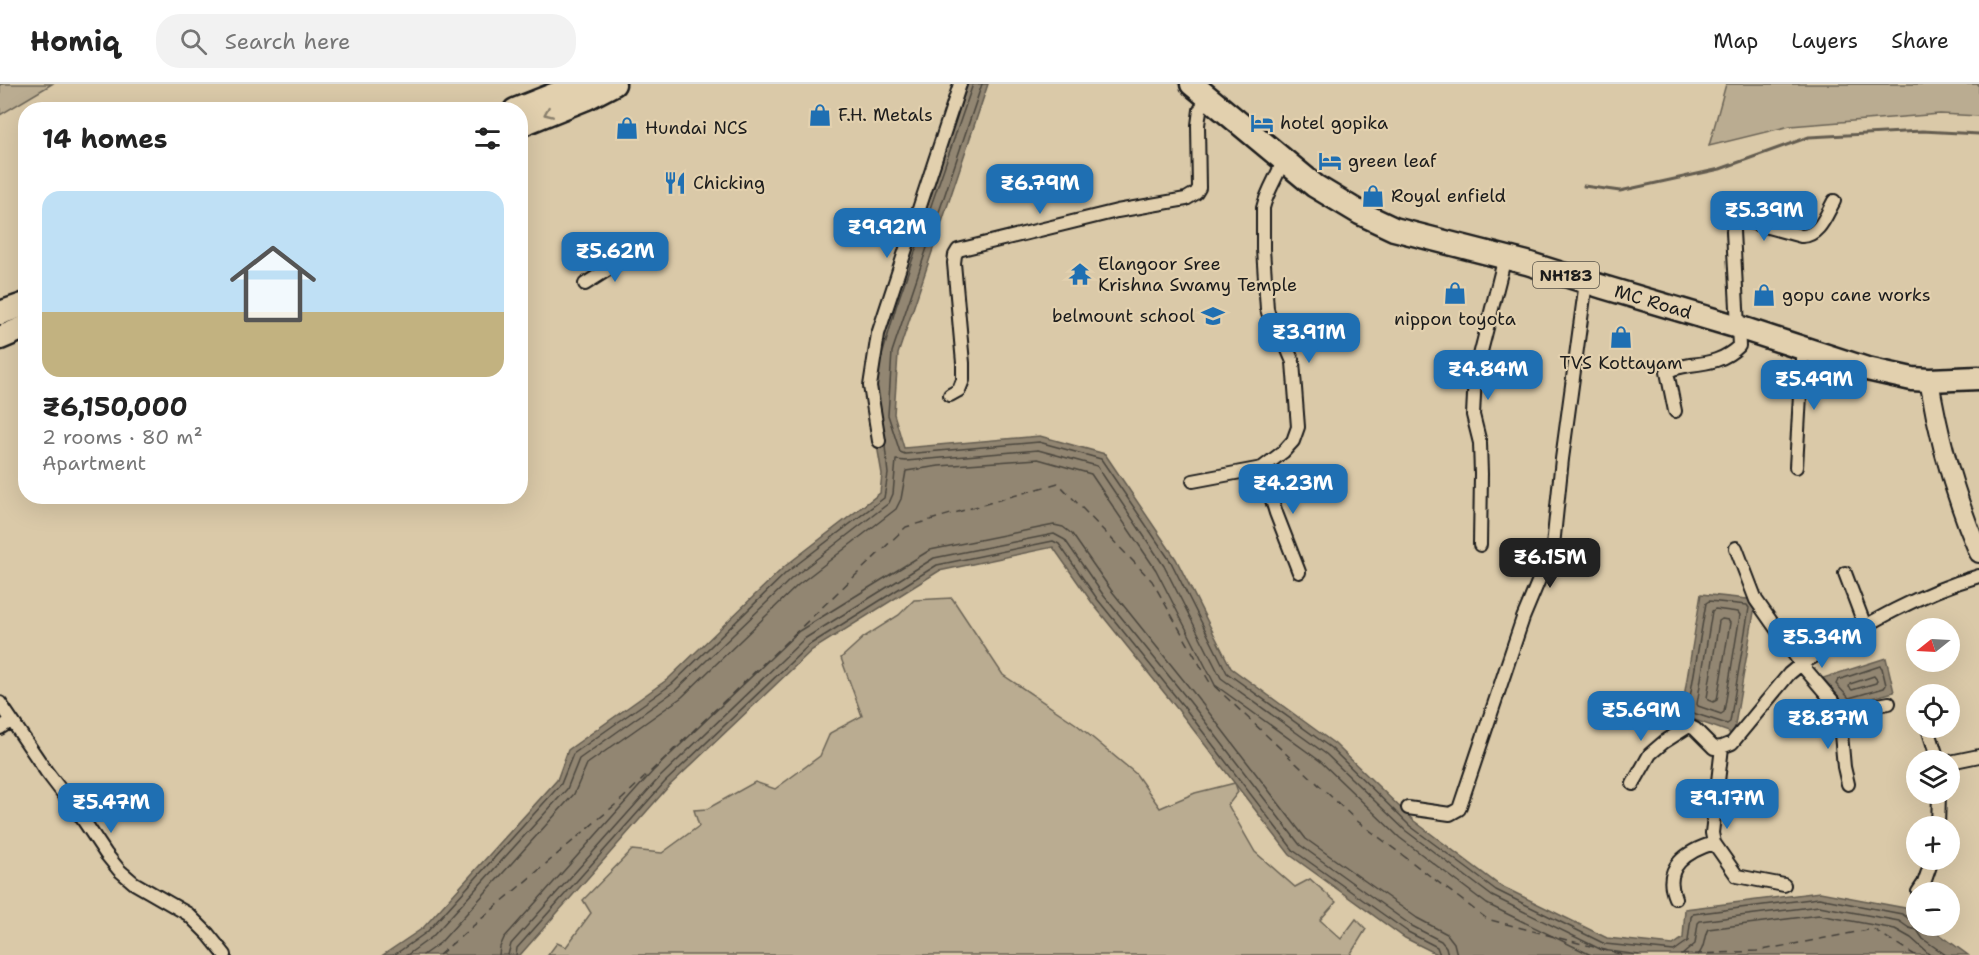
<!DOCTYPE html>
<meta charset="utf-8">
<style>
:root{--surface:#fff;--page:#f2f2f2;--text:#222;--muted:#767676;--line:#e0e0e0;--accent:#1f6fb2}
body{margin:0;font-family:"Shantell Sans",sans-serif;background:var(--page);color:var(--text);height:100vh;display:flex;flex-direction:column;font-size:22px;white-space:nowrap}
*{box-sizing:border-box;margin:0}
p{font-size:20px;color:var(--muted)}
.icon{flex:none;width:33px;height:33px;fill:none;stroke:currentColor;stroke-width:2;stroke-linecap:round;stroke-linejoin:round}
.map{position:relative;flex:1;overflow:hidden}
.panel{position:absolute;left:18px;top:18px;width:510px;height:402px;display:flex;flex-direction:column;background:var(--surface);border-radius:24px;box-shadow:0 6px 24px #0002}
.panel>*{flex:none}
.needle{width:39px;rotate:252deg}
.fabs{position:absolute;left:1906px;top:534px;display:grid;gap:12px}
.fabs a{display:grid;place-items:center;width:54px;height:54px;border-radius:50%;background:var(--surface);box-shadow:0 6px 24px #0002;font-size:30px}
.price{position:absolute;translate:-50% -51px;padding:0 14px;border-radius:12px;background:var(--accent);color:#fff;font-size:20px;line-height:39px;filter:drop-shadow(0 2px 3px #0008)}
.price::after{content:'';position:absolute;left:50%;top:36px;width:18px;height:14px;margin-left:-9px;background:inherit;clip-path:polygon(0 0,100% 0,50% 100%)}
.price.on{background:#222;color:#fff}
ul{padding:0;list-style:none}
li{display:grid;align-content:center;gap:12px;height:318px;padding:0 24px}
li span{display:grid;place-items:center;height:186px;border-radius:18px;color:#555}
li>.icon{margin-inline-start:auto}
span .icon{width:108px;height:108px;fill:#fffc;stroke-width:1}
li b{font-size:26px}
h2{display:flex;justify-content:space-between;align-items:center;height:72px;padding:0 24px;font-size:26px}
header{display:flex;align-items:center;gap:36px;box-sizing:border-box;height:84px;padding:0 30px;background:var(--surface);border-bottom:2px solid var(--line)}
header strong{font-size:28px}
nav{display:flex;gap:33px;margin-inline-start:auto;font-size:21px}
.search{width:420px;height:54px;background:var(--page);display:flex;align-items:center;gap:15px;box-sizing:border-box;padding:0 21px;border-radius:24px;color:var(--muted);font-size:22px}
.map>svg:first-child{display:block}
</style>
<header>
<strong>Homiq</strong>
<div class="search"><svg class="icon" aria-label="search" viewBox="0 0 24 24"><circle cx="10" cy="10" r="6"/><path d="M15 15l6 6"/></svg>Search here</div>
<nav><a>Map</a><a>Layers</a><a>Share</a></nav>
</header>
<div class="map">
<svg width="1979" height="871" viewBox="0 0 1979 871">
<rect width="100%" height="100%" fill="#dac9a8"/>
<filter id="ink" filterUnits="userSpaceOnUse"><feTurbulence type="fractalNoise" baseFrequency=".0167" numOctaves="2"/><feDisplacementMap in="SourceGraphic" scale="12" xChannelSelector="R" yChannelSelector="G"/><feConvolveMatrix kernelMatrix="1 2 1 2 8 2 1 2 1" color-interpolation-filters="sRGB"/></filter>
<g filter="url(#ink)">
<path fill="#baac91" stroke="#6b6456" stroke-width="1.5" d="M0 0H52L0 31Z
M1726 0H1979V32L1940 30 1790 42 1709 62Z
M952 514 1003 591 1076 640 1136 690 1160 724 1195 709 1235 699 1238 708 1228 721 1255 768 1295 803 1310 795 1336 818 1320 836 1341 855 1356 835 1366 845 1350 871H548L557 859 566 863 591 829 583 816 632 766 662 769 699 742 694 726 707 725 755 698 775 705 820 672 830 649 862 632 841 574 864 553 899 531 914 516Z"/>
<path fill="#928672" stroke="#635c50" stroke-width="1.5" d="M968 0H988L898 270 894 330 904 364 1040 352 1105 370 1176 475 1231 584 1335 660 1414 737 1499 801 1607 854 1673 861 1683 854 1685 825 1820 808 1905 824 1917 833V842H1928L1968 871H1439L1405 854 1290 771 1179 627 1093 520 1053 463 939 487 812 566 669 702 520 871H383L423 844 557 696 568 666 668 595 784 483 880 409 882 390 870 321 872 287 890 221Z
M1701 510 1756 516 1732 659 1729 648 1681 631Z
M1886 574 1894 608 1846 621 1823 594Z"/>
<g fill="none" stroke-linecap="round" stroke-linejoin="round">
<path stroke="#4b463e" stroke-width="1.5" d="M982 0 892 268 888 331 900 368 905 370 1039 358 1101 375 1171 478 1227 589 1331 664 1410 742 1496 806 1605 860 1674 867 1688 857 1691 833 1693 830 1819 814 1902 830 1912 837 1917 838
M882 272 896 223 973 0
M1709 517 1747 521 1749 524 1730 638 1727 640 1690 628 1688 625 1706 519Z
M1715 525 1738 528 1740 531 1724 628 1721 630 1698 622 1697 620 1712 527Z
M1722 535 1728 536 1730 539 1717 616 1713 618 1708 616 1707 614 1719 537Z
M1880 582 1882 584 1886 601 1884 604 1849 614 1836 600 1838 596Z
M1874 592 1877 596 1876 599 1852 606 1849 603 1850 600Z
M394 871 427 848 561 700 573 670 672 600 787 488 884 414 888 390 885 362
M407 871 432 853 567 705 579 675 676 606 792 494 889 419 893 410 896 376 906 377 1038 366 1097 382 1164 482 1221 594 1326 670 1406 747 1492 812 1602 866 1639 871
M423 871 440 859 574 710 587 680 682 613 798 501 896 425 901 415 906 387 939 382 1038 375 1091 390 1156 486 1215 601 1320 677 1400 754 1487 820 1591 871
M499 871 500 863 504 854 653 687 799 547 930 466 1054 441 1063 443 1072 450 1111 506 1197 613 1306 755 1417 834 1447 850 1454 859 1457 871
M508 871 511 860 660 693 804 555 934 474 1054 450 1065 456 1104 512 1190 618 1300 761 1412 842 1441 857 1446 863 1448 871
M516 871 517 864 665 698 809 561 937 481 1053 457 1059 460 1098 516 1184 623 1294 767 1408 848 1437 863 1440 871
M1682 871 1695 860 1698 839 1700 837 1819 822 1899 837 1909 844 1917 846 1923 855 1946 871
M1698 871C1706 863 1703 853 1708 845L1819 831 1895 845 1911 854 1930 871"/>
<path stroke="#635c50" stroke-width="3" d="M1584 102 1620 107 1720 85 1809 53 1922 47 1979 50"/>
<path stroke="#45413a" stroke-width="1.5" stroke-dasharray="8 6" stroke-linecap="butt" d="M439 871 622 715 906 443 1058 399 1152 497 1209 597 1356 736 1487 835 1624 871
M1680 871 1757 867 1873 845 1915 871"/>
<g stroke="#1c1c1c" stroke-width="16">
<path id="street" d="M585 200 629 172
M950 311 959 306 963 296V279L954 179 955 171 958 166 1117 127 1186 115 1196 109 1199 104 1198 41 1200 26 1207 13
M1675 327 1667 288C1674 283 1682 283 1690 281 1709 279 1725 276 1739 262L1733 147 1734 139 1742 136 1801 152C1819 153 1826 131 1834 117
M879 357 870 302 878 250 960 0
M1796 383 1802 275 1804 266
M1262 384 1276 429 1299 488
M1193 397 1262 384 1283 368 1293 357 1298 343 1293 278 1285 259 1271 238 1267 225 1263 165V124C1267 107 1277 93 1283 77
M1480 461 1481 390 1480 359 1473 331 1475 291 1505 173
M1736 464 1756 516 1801 580 1836 621 1839 628 1844 683 1848 700
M1845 489 1865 542
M0 619 46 687 82 734 106 770 119 786 134 799 188 830 208 850 225 871
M1839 628 1889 619
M0 644 11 637
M1928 644 1938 676
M1722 663 1712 749 1714 759 1737 792 1784 801
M1950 678 1979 672
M1633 700 1650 670 1664 658 1689 642 1695 645 1714 664 1722 663 1732 659 1789 590 1801 580C1858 546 1915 510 1979 492
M1408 724 1450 730 1459 725 1523 534 1553 462 1562 375 1586 198
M1938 742 1939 710
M1918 808 1924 799 1932 776
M1675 814C1662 783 1687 767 1714 759"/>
</g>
<g stroke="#1c1c1c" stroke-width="22">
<path id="secondary" d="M1929 296C1939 356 1955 413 1979 469"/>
</g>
<g stroke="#1c1c1c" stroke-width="27">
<g id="highway">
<path id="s1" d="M1192 0 1315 102 1360 129 1394 145 1527 179 1603 203 1738 243 1867 285 1912 295 1929 296 1979 294"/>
<path d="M515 26 581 0"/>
<path d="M520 41 587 14 614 0"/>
<path d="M0 229 26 220"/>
<path d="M0 254 26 243"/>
</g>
</g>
<use href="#street" stroke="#e2d0ae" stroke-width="12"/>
<use href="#secondary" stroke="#e2d0ae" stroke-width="18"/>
<use href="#highway" stroke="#e2d0ae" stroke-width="22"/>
</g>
<defs><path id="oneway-chevron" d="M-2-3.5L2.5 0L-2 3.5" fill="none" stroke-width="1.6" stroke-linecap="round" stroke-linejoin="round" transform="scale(1.5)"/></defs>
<use stroke="#897f6c" href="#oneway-chevron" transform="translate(548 29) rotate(157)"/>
</g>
<defs>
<g id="shop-bare" transform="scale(1.8)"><path d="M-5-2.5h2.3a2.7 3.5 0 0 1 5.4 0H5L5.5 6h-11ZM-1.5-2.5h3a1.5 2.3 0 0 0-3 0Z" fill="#1f6fb2" stroke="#e2d0ae" stroke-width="2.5" paint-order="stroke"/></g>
<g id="hotel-bare" transform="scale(1.8)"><path d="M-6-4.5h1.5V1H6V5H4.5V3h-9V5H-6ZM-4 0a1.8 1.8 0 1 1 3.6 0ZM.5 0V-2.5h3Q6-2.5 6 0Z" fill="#1f6fb2" stroke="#e2d0ae" stroke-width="2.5" paint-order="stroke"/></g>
<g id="restaurant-bare" transform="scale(1.8)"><path d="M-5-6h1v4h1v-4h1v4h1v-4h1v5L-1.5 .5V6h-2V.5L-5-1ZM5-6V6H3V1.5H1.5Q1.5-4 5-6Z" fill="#1f6fb2" stroke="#e2d0ae" stroke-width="2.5" paint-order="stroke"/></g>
<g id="temple-bare" transform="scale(1.8)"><path d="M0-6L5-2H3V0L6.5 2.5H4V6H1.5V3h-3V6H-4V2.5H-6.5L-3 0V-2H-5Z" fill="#1f6fb2" stroke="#e2d0ae" stroke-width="2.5" paint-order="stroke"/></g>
<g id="school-bare" transform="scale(1.8)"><path d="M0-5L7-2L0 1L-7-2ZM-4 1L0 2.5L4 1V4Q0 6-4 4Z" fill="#1f6fb2" stroke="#e2d0ae" stroke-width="2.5" paint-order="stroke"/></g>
</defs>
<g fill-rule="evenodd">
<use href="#shop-bare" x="820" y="31"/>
<use href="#hotel-bare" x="1262" y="39"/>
<use href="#shop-bare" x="627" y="44"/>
<use href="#hotel-bare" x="1330" y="77"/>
<use href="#restaurant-bare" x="675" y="99"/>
<use href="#shop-bare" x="1373" y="112"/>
<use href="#temple-bare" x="1080" y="190"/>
<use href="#shop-bare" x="1455" y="209"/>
<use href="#shop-bare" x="1764" y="211"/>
<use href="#school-bare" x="1213" y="232"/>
<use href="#shop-bare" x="1621" y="253"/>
</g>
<g text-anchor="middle" stroke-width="4.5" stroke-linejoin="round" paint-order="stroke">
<rect fill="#e2d0ae" stroke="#575248" stroke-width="1.5" x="1533" y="178" width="66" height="26" rx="4.5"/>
<g font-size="16" font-weight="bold" fill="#1c1c1c">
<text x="1566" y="197">NH183</text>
</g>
<g font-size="18" fill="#1c1c1c" stroke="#e2d0ae" text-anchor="start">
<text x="838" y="37">F.H. Metals</text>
<text x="1280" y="45">hotel gopika</text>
<text x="645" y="50">Hundai NCS</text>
<text x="1348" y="83">green leaf</text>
<text x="693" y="105">Chicking</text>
<text x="1391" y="118">Royal enfield</text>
<text x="1098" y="186">Elangoor Sree<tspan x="1098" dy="21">Krishna Swamy Temple</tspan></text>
<text x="1782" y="217">gopu cane works</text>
<text x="1195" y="238" text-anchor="end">belmount school</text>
<text x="1455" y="241" text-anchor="middle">nippon toyota</text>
<text x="1621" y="285" text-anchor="middle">TVS Kottayam</text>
</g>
<g font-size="18" fill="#1c1c1c" stroke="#e2d0ae">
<text dy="6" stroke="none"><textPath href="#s1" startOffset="519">MC Road</textPath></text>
</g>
</g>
</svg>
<div class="fabs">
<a><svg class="needle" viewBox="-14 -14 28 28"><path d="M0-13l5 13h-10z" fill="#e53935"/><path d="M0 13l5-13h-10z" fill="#767676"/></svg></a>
<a><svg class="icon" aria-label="locate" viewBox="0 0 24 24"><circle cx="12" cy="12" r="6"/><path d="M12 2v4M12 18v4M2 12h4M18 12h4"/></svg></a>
<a><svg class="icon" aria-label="layers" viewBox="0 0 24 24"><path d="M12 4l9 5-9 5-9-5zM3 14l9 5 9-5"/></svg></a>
<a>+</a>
<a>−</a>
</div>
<b class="price" style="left:1040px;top:131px">₹6.79M</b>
<b class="price" style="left:1764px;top:158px">₹5.39M</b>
<b class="price" style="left:887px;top:175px">₹9.92M</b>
<b class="price" style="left:615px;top:199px">₹5.62M</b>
<b class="price" style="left:1309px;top:280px">₹3.91M</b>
<b class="price" style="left:1488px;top:317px">₹4.84M</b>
<b class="price" style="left:1814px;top:327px">₹5.49M</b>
<b class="price" style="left:1293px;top:431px">₹4.23M</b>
<b class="price on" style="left:1550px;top:505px">₹6.15M</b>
<b class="price" style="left:1822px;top:585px">₹5.34M</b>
<b class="price" style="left:1641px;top:658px">₹5.69M</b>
<b class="price" style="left:1828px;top:666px">₹8.87M</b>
<b class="price" style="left:1727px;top:746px">₹9.17M</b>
<b class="price" style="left:111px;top:750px">₹5.47M</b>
<section class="panel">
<h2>14 homes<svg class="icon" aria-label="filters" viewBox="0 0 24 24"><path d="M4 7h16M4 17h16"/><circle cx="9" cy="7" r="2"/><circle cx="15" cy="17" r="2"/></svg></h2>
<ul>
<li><span style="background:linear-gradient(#bfe0f5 65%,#c2b280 0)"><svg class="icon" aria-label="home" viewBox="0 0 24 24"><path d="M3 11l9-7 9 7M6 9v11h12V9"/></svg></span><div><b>₹6,150,000</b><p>2 rooms · 80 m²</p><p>Apartment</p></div></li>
</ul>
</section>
</div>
